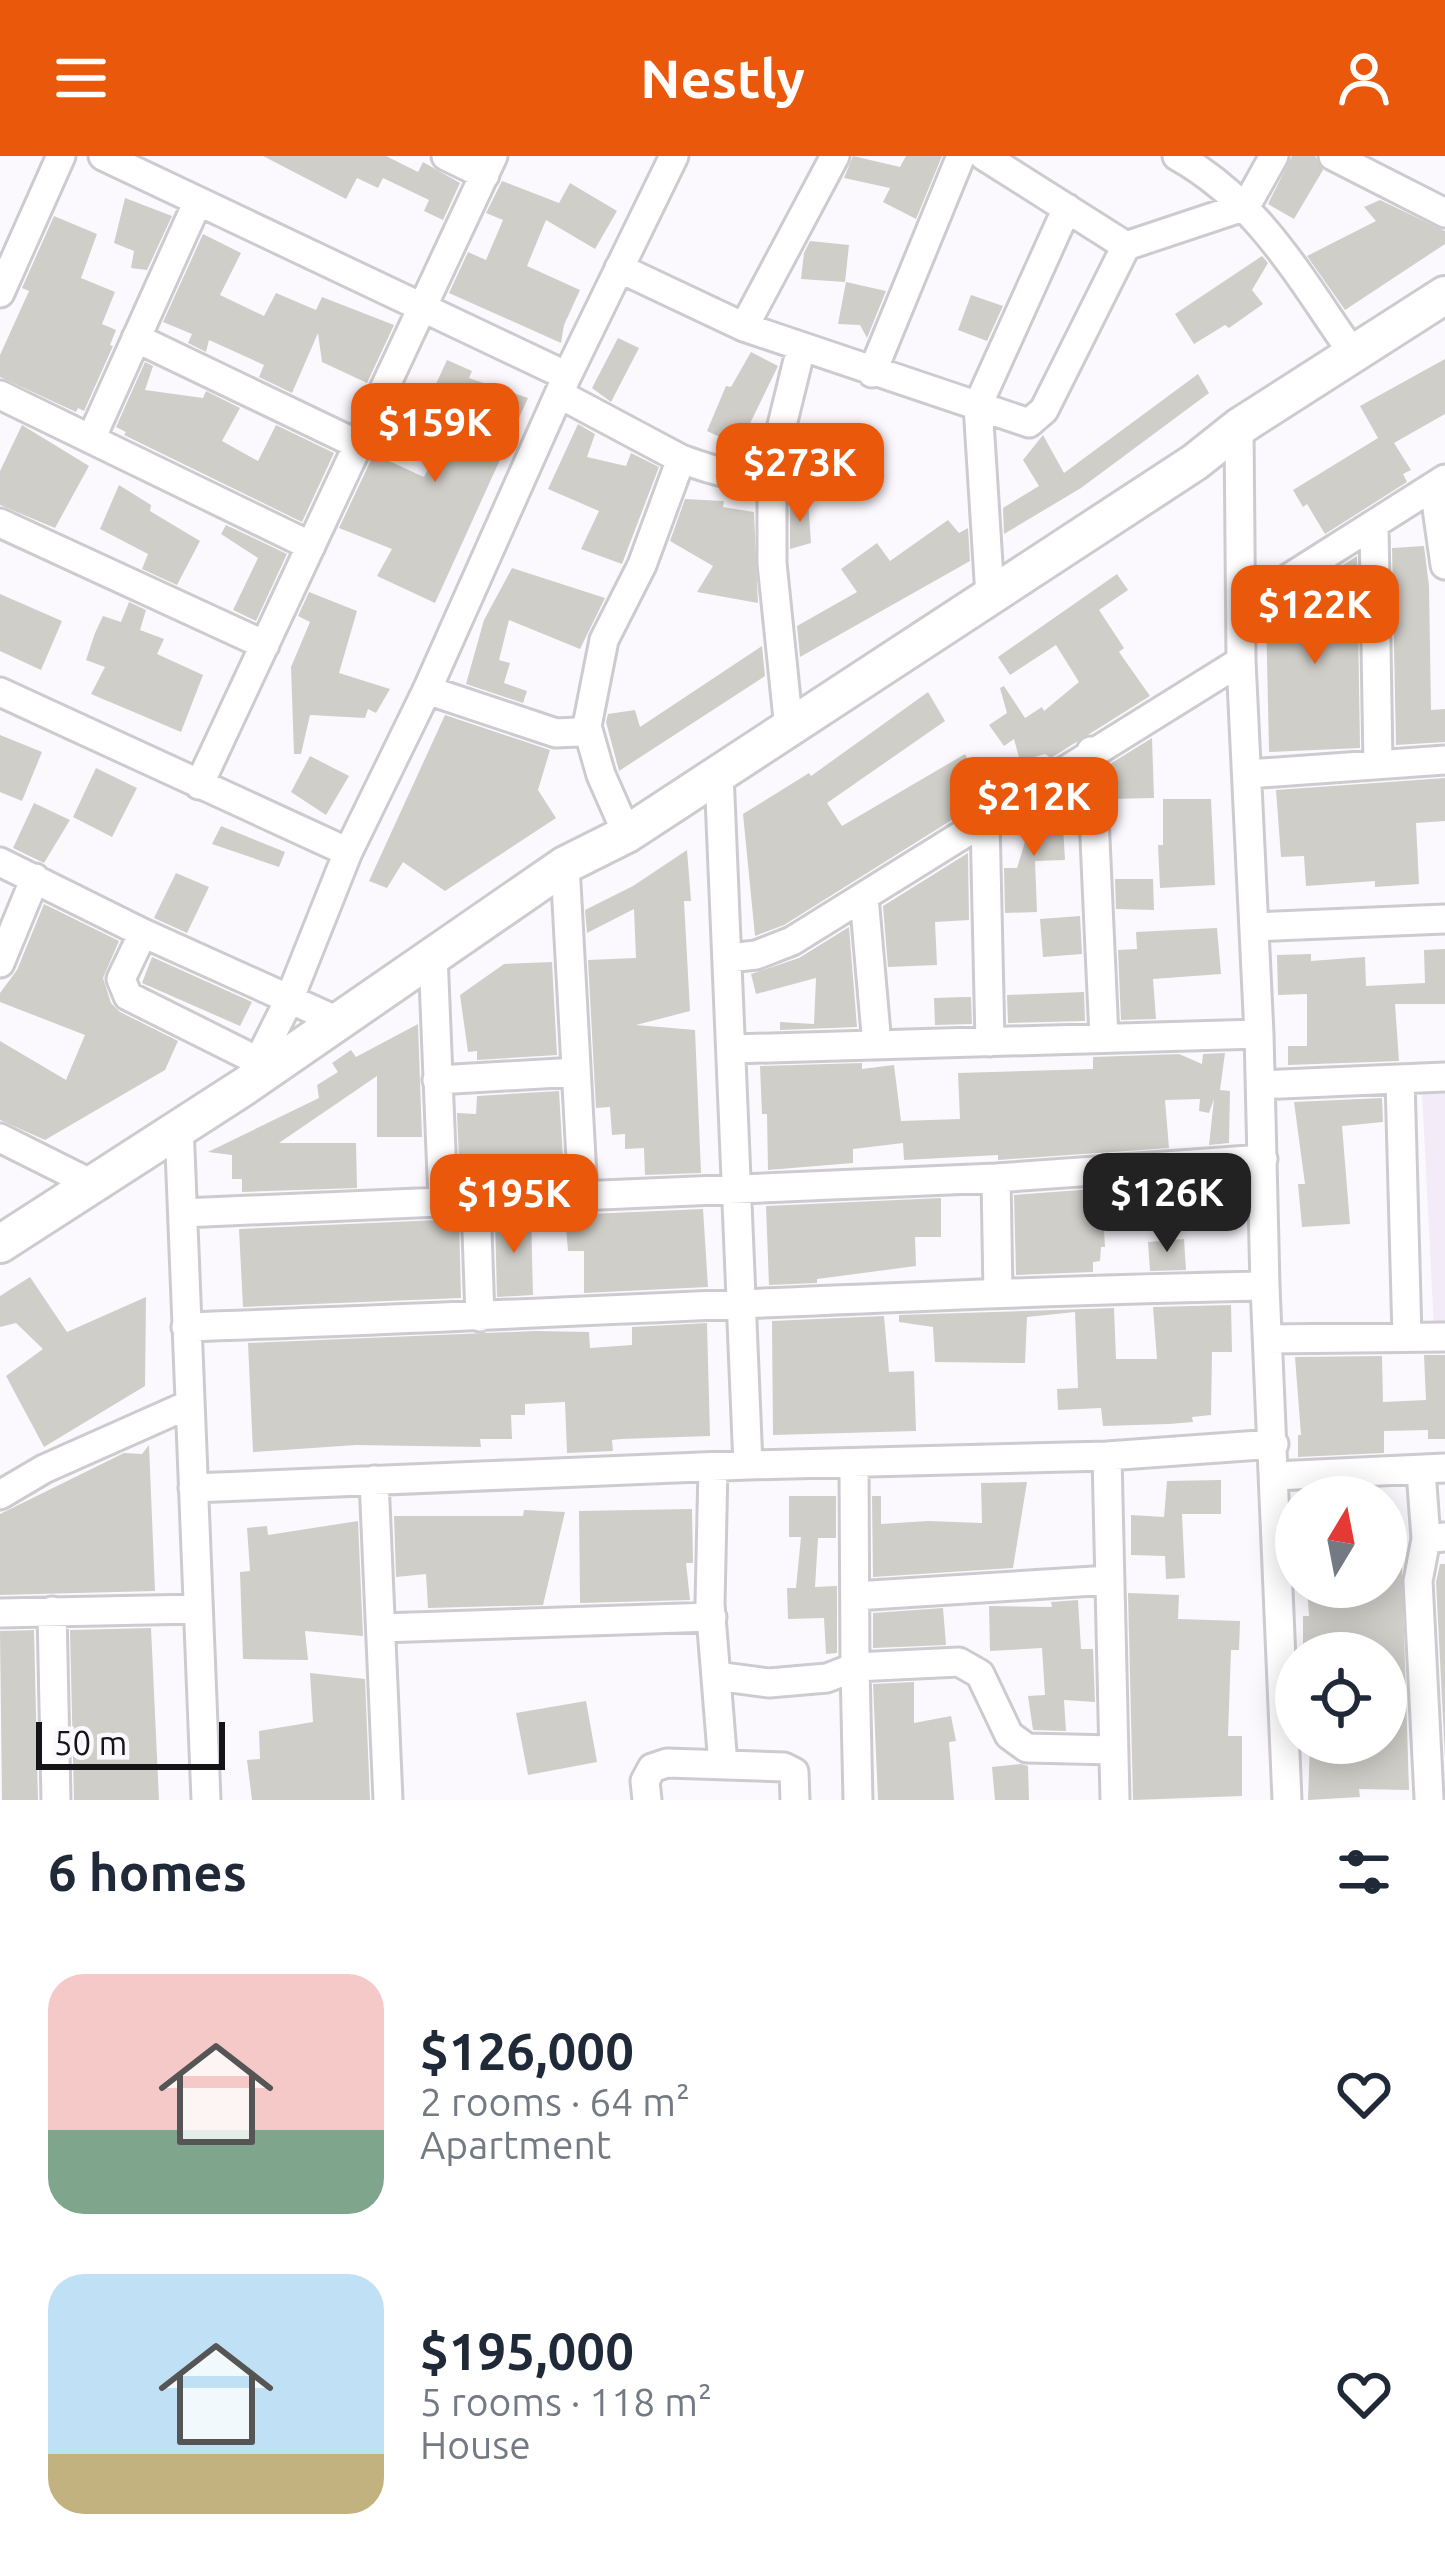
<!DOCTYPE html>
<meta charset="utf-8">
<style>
:root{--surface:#fff;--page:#f2f2f3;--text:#1f2937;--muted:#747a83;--accent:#ea580c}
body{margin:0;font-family:Ubuntu,sans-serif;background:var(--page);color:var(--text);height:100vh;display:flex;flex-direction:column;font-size:45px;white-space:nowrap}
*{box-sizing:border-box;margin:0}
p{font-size:39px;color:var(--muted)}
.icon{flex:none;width:66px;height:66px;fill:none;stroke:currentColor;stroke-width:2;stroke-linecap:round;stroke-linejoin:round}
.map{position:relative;height:1644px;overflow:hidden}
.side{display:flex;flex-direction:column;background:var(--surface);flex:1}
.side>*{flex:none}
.needle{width:78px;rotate:10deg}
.buttons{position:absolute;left:1275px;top:1320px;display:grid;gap:24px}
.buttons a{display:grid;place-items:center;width:132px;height:132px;border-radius:50%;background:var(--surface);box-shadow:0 6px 30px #0003;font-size:60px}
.scale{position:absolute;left:36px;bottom:30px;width:189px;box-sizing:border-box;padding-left:12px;border:6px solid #151416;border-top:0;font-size:33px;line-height:42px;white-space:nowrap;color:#151416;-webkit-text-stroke:9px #fcf9fe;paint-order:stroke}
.price{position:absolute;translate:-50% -102px;padding:0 27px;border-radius:24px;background:var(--accent);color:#fff;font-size:39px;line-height:78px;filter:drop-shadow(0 3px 6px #0008)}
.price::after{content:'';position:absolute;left:50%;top:72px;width:36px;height:27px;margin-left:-18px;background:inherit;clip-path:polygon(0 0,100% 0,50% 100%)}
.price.on{background:#222;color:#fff}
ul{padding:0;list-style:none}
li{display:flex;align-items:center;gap:36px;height:300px;padding:0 48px}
li span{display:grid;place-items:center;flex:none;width:336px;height:240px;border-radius:36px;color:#555}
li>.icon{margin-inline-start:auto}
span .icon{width:144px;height:144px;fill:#fffc;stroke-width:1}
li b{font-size:51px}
h2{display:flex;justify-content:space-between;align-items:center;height:144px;padding:0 48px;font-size:51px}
header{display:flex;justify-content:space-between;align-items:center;height:156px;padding:0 48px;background:var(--accent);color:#fff;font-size:54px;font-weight:600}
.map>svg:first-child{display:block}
</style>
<header><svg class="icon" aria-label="menu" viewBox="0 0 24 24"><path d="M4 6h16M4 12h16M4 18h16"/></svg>Nestly<svg class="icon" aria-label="person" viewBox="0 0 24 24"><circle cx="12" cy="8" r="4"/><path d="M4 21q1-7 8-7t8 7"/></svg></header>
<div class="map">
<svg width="1445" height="1644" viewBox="0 0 1445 1644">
<rect width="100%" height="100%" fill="#fcf9fe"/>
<path fill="#f3ecf8" d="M1422 936H1445V1173L1434 1174Z"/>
<path fill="#cfcec9" d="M263 0H386L418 16 423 6 460 27 443 64 424 55 429 44 383 22 378 32 357 22 346 43Z
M853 0 900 11 906 0H942L916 63 883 46 890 32 844 22Z
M1292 0H1315L1323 14 1294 63 1268 48Z
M502 25 559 47 570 27 617 55 595 93 546 64 527 110 580 134 564 169 561 187 449 137 468 96 486 104 503 64 486 57Z
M125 42 172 60 147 114 131 112 134 95 114 87Z
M1380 44 1445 75V88L1345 154 1307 100 1376 65 1364 51Z
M54 60 97 78 81 122 115 136 102 168 116 174 110 189 113 190 84 255 78 252 76 256 0 221V199L29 135 22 132Z
M203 78 241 97 220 139 264 160 276 137 316 154 322 141 394 169 367 227 322 206 318 177 292 237 259 221 264 209 209 184 206 196 188 187 192 178 163 166Z
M810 85 849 89 845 126 801 123 804 97Z
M1262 100 1268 107 1252 134 1263 148 1229 172 1225 169 1194 188 1175 158Z
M846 126 886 135 867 182 860 169 838 168Z
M971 139 1003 150 987 185 958 174Z
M618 182 639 192 611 246 592 232Z
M751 196 778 210 739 290 707 275 726 230 731 231Z
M1445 203V258L1394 287 1411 314 1403 318 1407 326 1325 378 1307 348 1303 351 1293 334 1378 282 1360 250Z
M447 204 472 215 469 222 528 242 435 447 377 420 392 393 339 372 387 270 402 275 389 305 424 321 458 254 430 241Z
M145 206 153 210 145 234 203 242 206 235 240 252 222 285 258 305 276 269 334 297 302 366 124 279 126 276 116 271Z
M1198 218 1209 237 1081 332 1004 378 1003 352 1039 330 1023 304 1043 279 1064 317Z
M578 268 595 278 587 301 626 310 631 297 659 311 622 408 581 393 599 355 548 333Z
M22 269 89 310 55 372 0 349V315Z
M119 329 151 349 150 355 200 385 177 429 142 413 148 398 100 373Z
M685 343 724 345 723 351 754 356 758 447 697 436 713 410 670 385Z
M808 343 811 387 790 393V351Z
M948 364 959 377 968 372 970 405 800 501 797 470 857 436 841 413 877 387 890 405Z
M226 369 287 398 256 465 233 454 258 402 221 378Z
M1424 390 1429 430 1431 554 1445 553V586L1396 589 1392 392Z
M1357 400 1360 592 1269 596 1266 458Z
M512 412 605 442 580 493 509 464 499 504 510 507 504 527 527 535 523 547 466 528 484 464Z
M1117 418 1128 434 1099 454 1124 492 1119 496 1150 540 1051 602 1045 598 1020 605 1014 583 1004 590 989 569 1007 557 1000 532 1004 530 1025 562 1042 551 1044 555 1079 526 1056 489 1010 519 998 501Z
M309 436 357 455 339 517 390 533 376 557 368 553 365 562 310 559 301 598H294L291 511 310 466 298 460Z
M0 438 62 465 41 514 0 495Z
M129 446 146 454 140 474 164 483 157 498 203 519 181 576 91 538 105 511 86 504 95 477 103 460 121 466Z
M762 490 765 520 619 615 606 566 608 558 635 554 640 571Z
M928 536 945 565 827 647 842 670 965 598 990 640 784 769 755 780 743 658 809 617 811 620Z
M445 559 550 594 538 634 556 662 445 735 403 706 387 732 369 725Z
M0 579 42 596 22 645 0 636Z
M1152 582 1154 642 1111 643 1110 608Z
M310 600 349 620 326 659 291 636Z
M96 612 137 632 112 681 73 661Z
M1445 622V665L1416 667 1419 728 1375 731V725L1306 730 1304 700 1281 701 1276 634Z
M1163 643H1211L1215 729 1160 732 1158 689H1163Z
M34 647 70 664 44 707 13 692Z
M1062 653 1065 704 1035 705 1037 756 1005 757 1004 712H1017L1025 686 1022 663 1043 654Z
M221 670 285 696 279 711 212 688Z
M687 694 691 745H684L690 855 636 869 695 874 701 1017 645 1019 644 992 625 993V978L612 979 610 951 596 952 588 804 636 802 634 753 587 777 585 754 633 730Z
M968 697 969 764 935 766 937 809 888 811 883 750Z
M176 717 209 731 187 777 154 762Z
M1115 723H1153L1154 754 1116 753Z
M44 748 119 785 103 822 111 847 120 856 178 885 165 914 45 984 0 964V885L66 924 85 879 0 846V837L17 814Z
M1080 760 1082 798 1043 801 1040 763Z
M849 771 857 871 780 874V866L814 868 816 822 756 838 751 818 799 802Z
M1217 772 1221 818 1153 823 1156 863 1121 864 1118 794 1137 793 1136 776Z
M1445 793V848H1395L1399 905 1288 909V890H1307V838L1278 839 1277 799 1311 798V805L1365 801 1366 830 1425 827 1424 794Z
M152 801 252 846 240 870 142 827Z
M552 806 557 899 477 904V895L468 896 460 839 504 808Z
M1084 836 1085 865 1008 867 1007 839Z
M964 841H971L972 868 935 869 934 842Z
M418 868 422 981H377V920L279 987H356L357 1032 242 1036V1023H232V999L208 996 319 942 317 929 338 916 332 907 351 894 356 901Z
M1225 897 1220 934 1230 935 1229 987 1209 989 1214 943 1209 957 1199 955 1200 943 1165 944 1169 992 998 1004V999L904 1004 903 987 853 993V1007L768 1014 767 958H762L760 910 862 907V913L894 909 901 965 960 963 958 917 1093 913V901L1179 898 1202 908 1203 898Z
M559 935 564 1019 460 1027 457 957 476 958 477 940Z
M1382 942 1383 966 1342 970 1350 1068 1302 1071 1298 1028H1305L1294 946Z
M1224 1024 1226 1073 1185 1075 1182 1027Z
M1135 1030 1137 1073 1104 1074 1105 1091H1101L1100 1105 1093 1106V1116L1016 1119 1014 1039Z
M941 1042V1081H915L916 1110 817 1123V1127L769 1129 766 1050Z
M703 1053 708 1131 584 1137V1095H568L565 1059Z
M531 1060 533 1139 497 1141 495 1062Z
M459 1063 461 1142 243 1151 239 1073Z
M1184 1083 1186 1114 1150 1115 1148 1086Z
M30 1121 67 1176 146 1141 145 1230 44 1291 6 1220 43 1193 16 1167 0 1171V1140Z
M1231 1149 1232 1196H1212L1211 1259 1192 1261 1193 1266 1169 1268 1103 1270 1101 1252 1058 1254 1057 1233 1078 1232 1075 1156 1027 1161 1025 1207 935 1206 933 1171 899 1166V1159L1114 1152 1116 1203H1157L1153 1151Z
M884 1160 889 1216 914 1215 916 1275 773 1279 772 1165Z
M707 1167 710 1280 621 1283 612 1284 613 1295 567 1297 565 1246 525 1248V1259H511L512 1283H480L481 1291 356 1289 253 1296 248 1187 535 1175 589 1176 590 1192 632 1189V1171Z
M1424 1199H1445V1283H1428V1274L1384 1275V1297L1298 1301V1279H1301L1295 1201 1382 1200 1383 1246 1426 1244Z
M149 1289 155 1435 0 1439V1358L124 1297 142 1298Z
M1221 1324V1358H1182L1185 1422 1166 1423 1165 1400 1131 1399V1359L1164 1361 1167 1325Z
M1027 1326 1013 1412 873 1421 872 1340H881V1368L928 1365 982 1367 981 1327Z
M789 1340H836V1382H818L815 1431 837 1430V1497L826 1498 824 1462 788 1463 787 1432H796L801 1381H789Z
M692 1353 693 1407H686L690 1444 580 1447 579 1355Z
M524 1354 565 1356 543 1449 428 1452 426 1418 396 1421 394 1360H523Z
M358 1365 363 1480 305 1475 308 1504 243 1503 240 1416 250 1415 247 1372 267 1370 268 1379Z
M1440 1408H1445V1602L1436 1426Z
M1402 1411 1409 1634 1359 1633 1360 1641 1308 1644 1310 1587H1386V1497H1303V1460H1309L1307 1431H1386V1412Z
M1128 1437 1179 1439 1178 1463 1240 1465 1239 1494H1231L1228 1580H1242V1640L1133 1644Z
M1078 1444 1081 1493H1093L1095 1546 1064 1544 1066 1575 1033 1574 1028 1540 1045 1539 1042 1492 990 1495 989 1450 1052 1451 1051 1446Z
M943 1452 946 1489 873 1492V1457Z
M151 1472 159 1644H74L70 1474Z
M34 1474 38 1644H2L0 1475Z
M310 1517 365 1523 370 1644H252L247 1604 260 1603 259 1575 313 1566Z
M914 1526V1567L951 1560 956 1585 949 1586 954 1644H878L873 1528Z
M586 1545 597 1606 528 1619 516 1557Z
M1021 1608 1028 1610 1029 1644H995L992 1611Z"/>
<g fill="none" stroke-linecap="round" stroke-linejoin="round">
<g stroke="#cecbd0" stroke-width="33">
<path id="minor" d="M103 0 567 220
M446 0 485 19
M984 0 1126 90
M1177 0C1259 46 1299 121 1352 196
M1333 0 1445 57
M619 112 744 171 1029 267 1044 254 1126 90 1246 50 1274 0
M0 137 61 0
M744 171 835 0
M136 182 359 289
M872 217 961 0
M0 239 311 390
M561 239 681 303 642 409 604 484 587 570 601 619 627 678
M1239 271 1241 505 1259 878 1265 1130 1287 1644
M91 283 198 45
M681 303C716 315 737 325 772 310L801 192
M772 310V407L789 573
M1434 331 1445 409
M0 367 265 489
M1374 370 1378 608
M990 440 978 249 1067 52
M1243 451 1445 323
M427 534 556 577 578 576 587 570
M0 536 348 696
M1091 595 1104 881
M719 617 748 1309
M1248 618 1445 604
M199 629 493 0
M985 664 990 886
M0 706 143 777 338 865
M565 709 583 1039
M864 741 877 889
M1254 771 1445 763
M143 777 121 823 128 840 258 905
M433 798 443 1045
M729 802 756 799 792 785 1241 505
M0 807 35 722
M732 893 1259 878
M1400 923 1407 1181
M437 924 576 916
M247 928 289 844 348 696 427 534 567 220 674 0
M1261 929 1445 921
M179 969 206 1644
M0 982 90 1027
M996 1022 998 1136
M476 1047 480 1161
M183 1057 996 1022 1263 1003
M186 1171C546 1159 905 1137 1265 1130
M1269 1183 1445 1181
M1107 1300 1115 1644
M713 1311 710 1448 723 1609
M1421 1315 1426 1383
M1275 1320 1445 1312
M374 1324 388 1644
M193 1332 748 1309 1107 1300 1274 1288
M0 1339 44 1313 190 1248
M855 1440 1110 1424
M52 1455 56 1644
M0 1457 198 1453
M381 1472 712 1461
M716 1520 769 1527 827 1522 855 1511 854 1307
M1429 1642 1418 1425 1426 1383 1445 1381
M647 1644 645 1625 652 1612 667 1607 784 1611 794 1616 795 1644
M858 1644 855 1511 959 1506 980 1518 1009 1579 1027 1592 1114 1594"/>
</g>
<g stroke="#cecbd0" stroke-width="42">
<path id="tertiary" d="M0 1088 245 930 565 709 627 678 1195 306 1239 271 1445 139"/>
</g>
<use href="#minor" stroke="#fff" stroke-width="27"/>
<use href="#tertiary" stroke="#fff" stroke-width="36"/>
</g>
</svg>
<div class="buttons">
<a><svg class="needle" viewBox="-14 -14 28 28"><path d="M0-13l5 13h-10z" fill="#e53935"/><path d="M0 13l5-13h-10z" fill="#747a83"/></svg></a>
<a><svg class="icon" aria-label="locate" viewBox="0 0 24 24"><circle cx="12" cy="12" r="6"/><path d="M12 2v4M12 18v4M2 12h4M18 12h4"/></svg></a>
</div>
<div class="scale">50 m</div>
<b class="price" style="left:435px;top:329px">$159K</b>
<b class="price" style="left:800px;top:369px">$273K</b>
<b class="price" style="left:1315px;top:511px">$122K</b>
<b class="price" style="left:1034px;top:703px">$212K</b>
<b class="price on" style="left:1167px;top:1099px">$126K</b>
<b class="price" style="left:514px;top:1100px">$195K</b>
</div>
<section class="side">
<h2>6 homes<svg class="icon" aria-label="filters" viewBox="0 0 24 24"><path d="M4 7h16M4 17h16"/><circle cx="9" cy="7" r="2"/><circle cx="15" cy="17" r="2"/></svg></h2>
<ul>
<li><span style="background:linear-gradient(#f6c9c9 65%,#7fa58c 0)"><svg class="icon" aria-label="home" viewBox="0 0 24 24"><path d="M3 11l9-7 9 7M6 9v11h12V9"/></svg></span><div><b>$126,000</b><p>2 rooms · 64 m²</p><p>Apartment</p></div><svg class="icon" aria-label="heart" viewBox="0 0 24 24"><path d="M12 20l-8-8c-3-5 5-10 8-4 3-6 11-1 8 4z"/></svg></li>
<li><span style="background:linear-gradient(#bfe0f5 75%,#c2b280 0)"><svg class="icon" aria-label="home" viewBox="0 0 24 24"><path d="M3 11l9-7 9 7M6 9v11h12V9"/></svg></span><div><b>$195,000</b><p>5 rooms · 118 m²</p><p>House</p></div><svg class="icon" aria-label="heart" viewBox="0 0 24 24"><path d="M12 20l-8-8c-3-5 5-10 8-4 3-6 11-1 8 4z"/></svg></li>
</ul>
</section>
